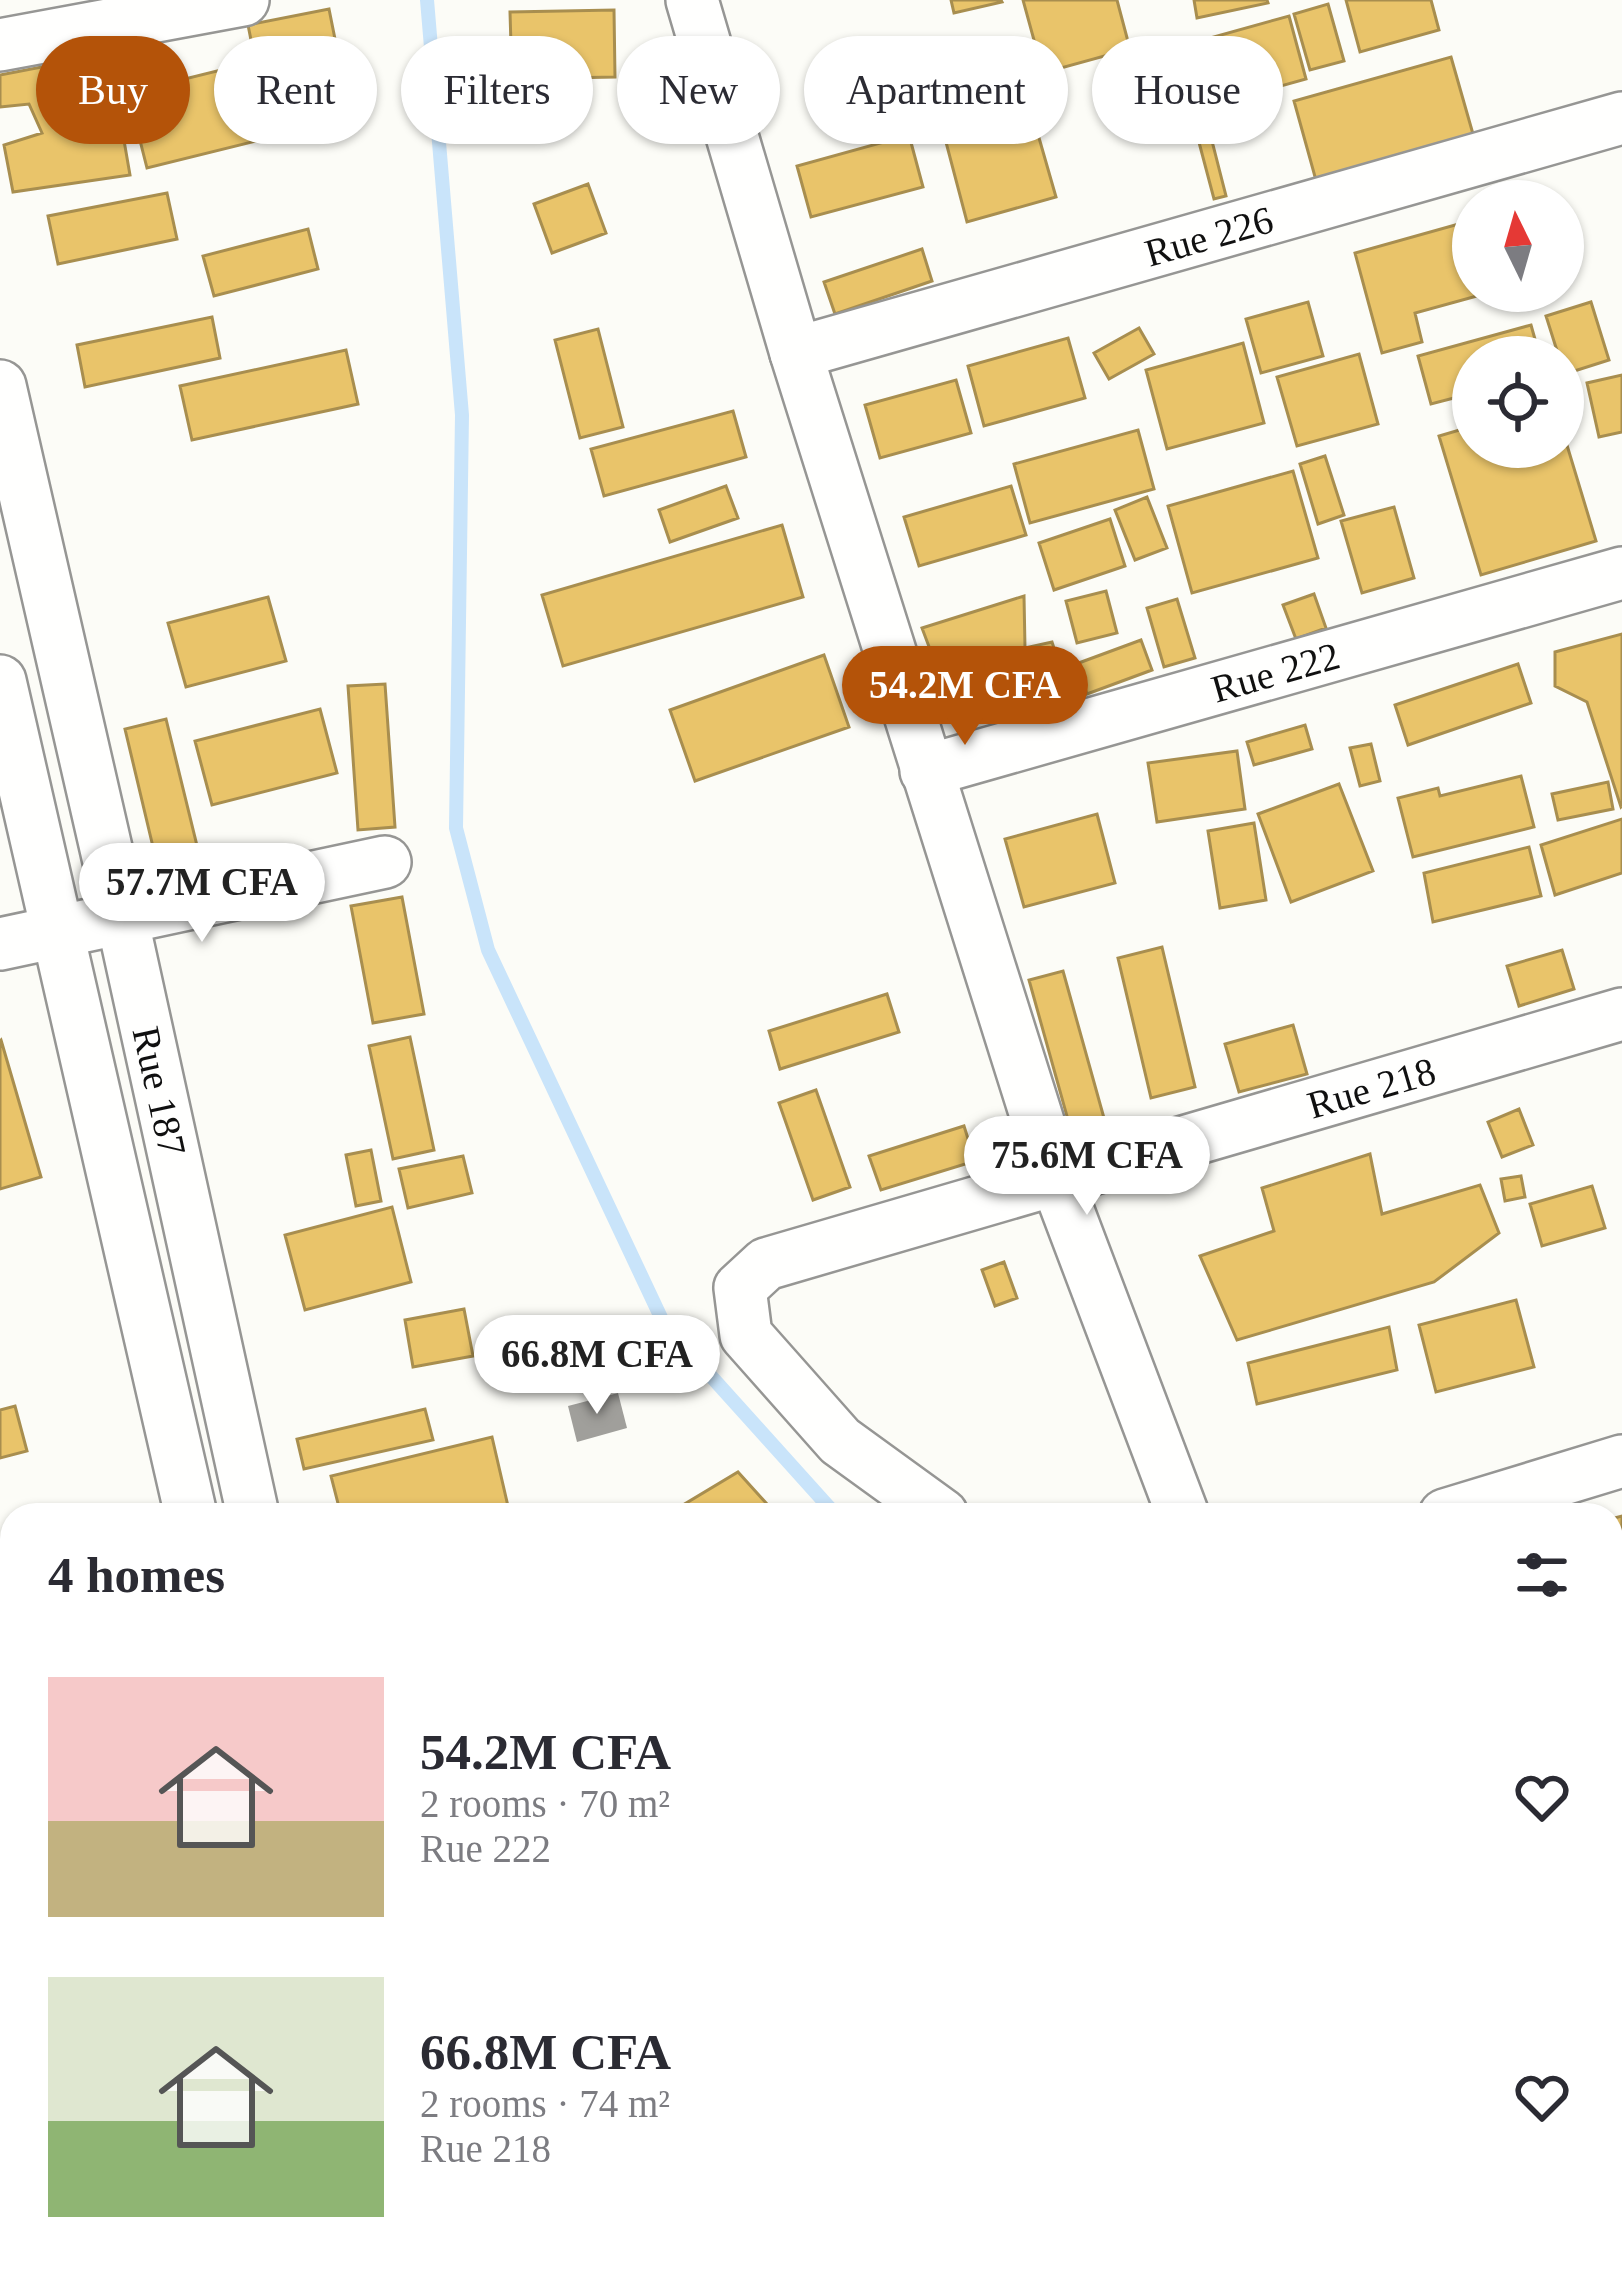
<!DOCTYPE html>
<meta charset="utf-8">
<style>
:root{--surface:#fff;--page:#f2f2f3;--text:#2b2b33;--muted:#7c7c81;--accent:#b45309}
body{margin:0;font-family:"Times New Roman",serif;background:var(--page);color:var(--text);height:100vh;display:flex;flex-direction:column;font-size:45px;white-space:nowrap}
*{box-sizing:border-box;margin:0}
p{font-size:39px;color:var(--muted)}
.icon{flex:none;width:66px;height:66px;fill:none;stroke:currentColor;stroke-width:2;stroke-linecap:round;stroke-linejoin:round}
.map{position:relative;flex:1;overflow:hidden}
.details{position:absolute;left:0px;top:1503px;width:1623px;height:771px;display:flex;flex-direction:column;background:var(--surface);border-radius:36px 36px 0 0;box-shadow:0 3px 9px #0004}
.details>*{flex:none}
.hud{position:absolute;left:36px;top:36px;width:1551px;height:108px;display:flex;gap:24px}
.needle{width:78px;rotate:355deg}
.fabs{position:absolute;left:1452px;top:180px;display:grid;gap:24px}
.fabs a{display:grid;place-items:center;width:132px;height:132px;border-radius:50%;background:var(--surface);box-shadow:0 3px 9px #0004;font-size:60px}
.price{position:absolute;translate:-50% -102px;padding:0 27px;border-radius:42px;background:#fff;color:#222;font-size:39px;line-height:78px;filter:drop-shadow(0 3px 6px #0008)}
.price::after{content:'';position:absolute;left:50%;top:72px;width:36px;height:27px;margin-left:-18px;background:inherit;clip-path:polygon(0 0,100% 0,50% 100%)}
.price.selected{background:var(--accent);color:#fff}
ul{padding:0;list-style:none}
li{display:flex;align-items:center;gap:36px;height:300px;padding:0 48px}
li span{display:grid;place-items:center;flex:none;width:336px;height:240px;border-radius:0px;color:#555}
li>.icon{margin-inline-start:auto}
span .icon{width:144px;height:144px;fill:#fffc;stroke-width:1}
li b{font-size:51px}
h2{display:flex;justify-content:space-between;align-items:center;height:144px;padding:0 48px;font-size:51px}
.pill{padding:0 42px;border-radius:54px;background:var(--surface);box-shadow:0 3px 9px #0004;font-size:42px;line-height:108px}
.pill.selected{background:var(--accent);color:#fff}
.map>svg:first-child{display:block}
</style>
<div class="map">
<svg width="1622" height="2272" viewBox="0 0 1622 2272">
<rect width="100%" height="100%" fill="#fcfcf7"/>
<path fill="#e3f4d4" d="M1257 2262H1444L1449 2272H1262Z"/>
<path fill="#e9c46a" stroke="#a88e4f" stroke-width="3" d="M951 0H1001L1002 2 954 13Z
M1023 0H1117L1130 49 1043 73Z
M1194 0H1267L1268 3 1197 18Z
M1346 0H1431L1439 30 1360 52Z
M1328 4 1344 61 1310 70 1294 14Z
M329 9 352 124 271 140 248 25Z
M614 10 615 77 512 79 510 12Z
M1289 16 1306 79 1209 106 1192 43Z
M109 54 130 175 13 192 4 145 42 133 29 104 0 107V75Z
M1451 57 1475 141 1317 184 1294 101Z
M923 61 935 105 847 130 834 85Z
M241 65 260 140 147 168 128 93Z
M665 93 668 107 642 113 638 99Z
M1200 94 1226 196 1214 199 1187 97Z
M1029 103 1056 197 967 222 942 127Z
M909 135 923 187 811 217 797 166Z
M588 184 606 233 552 253 534 204Z
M167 193 177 239 58 264 48 216Z
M1473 220V291H1495L1415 313 1422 342 1382 353 1355 253Z
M308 229 318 269 214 296 203 256Z
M922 249 932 281 835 314 824 282Z
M1308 302 1323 356 1261 373 1246 319Z
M1591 302 1609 360 1565 374 1563 357H1559L1546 316Z
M212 317 220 358 85 387 77 345Z
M1531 325 1540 357H1473V393L1431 404 1418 356Z
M1139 328 1154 354 1109 379 1094 353Z
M598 329 623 427 580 438 555 340Z
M1068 338 1085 398 984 426 968 366Z
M1243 343 1264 423 1167 449 1146 370Z
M346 350 358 404 192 440 180 386Z
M1359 354 1378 424 1297 446 1277 377Z
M1622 375V432L1599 437 1587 383Z
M956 380 971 433 880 458 865 405Z
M733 411 746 457 604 496 591 449Z
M1473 426V447H1563V432L1596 541 1481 575 1439 436Z
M1138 430 1154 489 1030 523 1014 464Z
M1325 456 1344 515 1318 524 1300 464Z
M1293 471 1318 558 1192 593 1168 506Z
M726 486 738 518 670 542 659 510Z
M1011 486 1026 535 919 566 904 517Z
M1147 497 1167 548 1135 560 1115 510Z
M1394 507 1414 578 1362 593 1341 521Z
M1110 519 1125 566 1054 590 1039 543Z
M782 525 803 597 563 666 542 595Z
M1106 591 1117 633 1077 643 1066 601Z
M1314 594 1326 628 1296 639 1283 605Z
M1024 596 1025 648 1052 642 1069 694 1037 701 1023 668 983 680 973 657 937 668 922 628Z
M268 597 286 661 186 687 168 623Z
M1177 599 1195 658 1164 667 1147 608Z
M1622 634V806L1621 807 1587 702 1555 686V652Z
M1141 640 1152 670 1087 694 1076 664Z
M824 655 849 727 695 781 670 710Z
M1518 664 1531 703 1408 745 1395 705Z
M385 684 395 827 358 830 348 686Z
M320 709 337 773 212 805 195 741Z
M166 719 200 858 158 868 125 729Z
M1305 725 1312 749 1254 765 1247 742Z
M1371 744 1380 781 1360 786 1350 748Z
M1237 751 1245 809 1157 822 1148 763Z
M1521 776 1534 827 1413 857 1398 798 1438 788 1440 796Z
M1608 782 1613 809 1558 820 1552 794Z
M1339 784 1373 871 1291 902 1258 814Z
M1097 814 1115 883 1024 907 1005 839Z
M1622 819V873L1555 895 1541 845Z
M1254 823 1266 900 1220 908 1208 831Z
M1529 847 1541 896 1433 922 1424 873Z
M402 897 424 1014 373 1023 351 906Z
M1162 947 1195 1087 1151 1098 1118 958Z
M1562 950 1574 989 1519 1006 1507 966Z
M1063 971 1109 1136 1075 1145 1029 980Z
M887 994 899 1032 780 1069 769 1031Z
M1293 1025 1307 1074 1239 1092 1225 1044Z
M410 1037 434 1150 393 1159 369 1046Z
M1 1040 41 1177 0 1189V1041Z
M816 1090 850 1187 813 1200 779 1103Z
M1519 1109 1533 1145 1502 1157 1488 1122Z
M964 1126 975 1161 881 1190 869 1156Z
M371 1150 381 1201 356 1206 346 1155Z
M1370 1154 1382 1214 1480 1185 1499 1233 1434 1282 1237 1340 1200 1256 1274 1231 1262 1188Z
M463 1156 472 1193 408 1208 399 1169Z
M1521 1176 1525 1197 1505 1201 1501 1179Z
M1592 1186 1605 1228 1542 1246 1530 1204Z
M392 1207 411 1282 305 1310 285 1235Z
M1004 1262 1017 1298 995 1306 982 1270Z
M1516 1300 1534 1367 1436 1392 1419 1325Z
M464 1309 473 1356 413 1367 405 1320Z
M1389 1327 1397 1370 1257 1404 1248 1363Z
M15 1406 27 1451 0 1458V1410Z
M425 1409 433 1440 304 1469 297 1439Z
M492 1437 510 1515H341L331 1476Z
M738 1472 777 1515H676L673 1511Z
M1622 1516V1566L1611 1570V1519Z
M1611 1599 1622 1634V1659L1611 1661Z
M12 1879V1930L0 1933V1882Z
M191 2262H217L223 2272H170Z
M876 2262H949L952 2272H879Z"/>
<path fill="#e76f51" stroke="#a6523e" stroke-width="3" d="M1622 2022V2075L1611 2077V2024Z"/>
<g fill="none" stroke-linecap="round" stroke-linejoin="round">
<path stroke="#c9e4fa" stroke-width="14" d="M427 0 462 415 456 828 488 950 664 1324 836 1515
M1359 2262 1365 2272"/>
</g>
<path fill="#a09f9b" d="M618 1393 627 1428 577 1442 568 1406Z"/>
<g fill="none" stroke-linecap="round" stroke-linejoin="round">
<g stroke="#969694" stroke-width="56">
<g id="minor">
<path d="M692 0 796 353 1057 1182 1183 1515"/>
<path d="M0 45 243 0"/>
<path id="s1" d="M796 353 1622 118"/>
<path id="s2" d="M0 386 122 918 253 1515"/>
<path d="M0 681 191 1515"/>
<path id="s3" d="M926 771 1622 573"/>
<path d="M0 944 385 862"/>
<path id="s4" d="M942 1515 840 1441 746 1335 740 1288 766 1264 1622 1014"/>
<path d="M1445 1515 1622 1461"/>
<path d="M0 2012 12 2009"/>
<path d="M692 2272 700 2262"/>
</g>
</g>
<g stroke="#848481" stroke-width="70">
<path id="major" d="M1611 1776 1622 1774
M1611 1824 1622 1822
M0 2093 12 2090
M0 2152 12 2149"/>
</g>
<use href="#minor" stroke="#fffffe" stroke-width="51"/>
<use href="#major" stroke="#eeebda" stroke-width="66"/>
</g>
<g text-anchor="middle" stroke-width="12" stroke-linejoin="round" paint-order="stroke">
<g font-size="39" fill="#101010" stroke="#fff">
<text dy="14" stroke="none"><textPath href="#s1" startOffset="429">Rue 226</textPath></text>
<text dy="14" stroke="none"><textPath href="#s3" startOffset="363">Rue 222</textPath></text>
<text dy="14" stroke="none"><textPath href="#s4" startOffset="981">Rue 218</textPath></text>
<text dy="14" stroke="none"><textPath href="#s2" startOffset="723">Rue 187</textPath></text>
</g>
</g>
</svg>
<div class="fabs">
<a><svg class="needle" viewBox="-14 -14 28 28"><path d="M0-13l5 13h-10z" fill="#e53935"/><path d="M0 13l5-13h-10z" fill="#7c7c81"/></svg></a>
<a><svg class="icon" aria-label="locate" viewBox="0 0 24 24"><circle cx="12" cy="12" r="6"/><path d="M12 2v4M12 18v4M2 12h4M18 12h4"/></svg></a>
</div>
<b class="price selected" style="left:965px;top:748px">54.2M CFA</b>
<b class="price" style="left:202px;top:945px">57.7M CFA</b>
<b class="price" style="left:1087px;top:1218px">75.6M CFA</b>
<b class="price" style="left:597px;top:1417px">66.8M CFA</b>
<div class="hud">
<a class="pill selected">Buy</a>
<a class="pill">Rent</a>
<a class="pill">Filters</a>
<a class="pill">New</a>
<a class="pill">Apartment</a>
<a class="pill">House</a>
</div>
<section class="details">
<h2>4 homes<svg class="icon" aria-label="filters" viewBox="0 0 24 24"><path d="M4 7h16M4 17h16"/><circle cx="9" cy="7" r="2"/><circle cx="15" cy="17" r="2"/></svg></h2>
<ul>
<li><span style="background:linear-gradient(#f6c9c9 60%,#c2b280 0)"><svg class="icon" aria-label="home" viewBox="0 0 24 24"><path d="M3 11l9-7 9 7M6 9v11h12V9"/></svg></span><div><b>54.2M CFA</b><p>2 rooms · 70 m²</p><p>Rue 222</p></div><svg class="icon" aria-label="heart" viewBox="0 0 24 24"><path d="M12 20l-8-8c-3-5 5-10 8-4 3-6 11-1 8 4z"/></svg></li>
<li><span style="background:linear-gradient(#dfe7d0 60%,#8fb573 0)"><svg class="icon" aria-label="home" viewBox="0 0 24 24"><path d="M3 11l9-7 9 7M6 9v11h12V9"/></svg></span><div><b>66.8M CFA</b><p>2 rooms · 74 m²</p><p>Rue 218</p></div><svg class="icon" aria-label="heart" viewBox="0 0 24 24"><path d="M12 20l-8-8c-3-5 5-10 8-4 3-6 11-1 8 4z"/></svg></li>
</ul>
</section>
</div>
